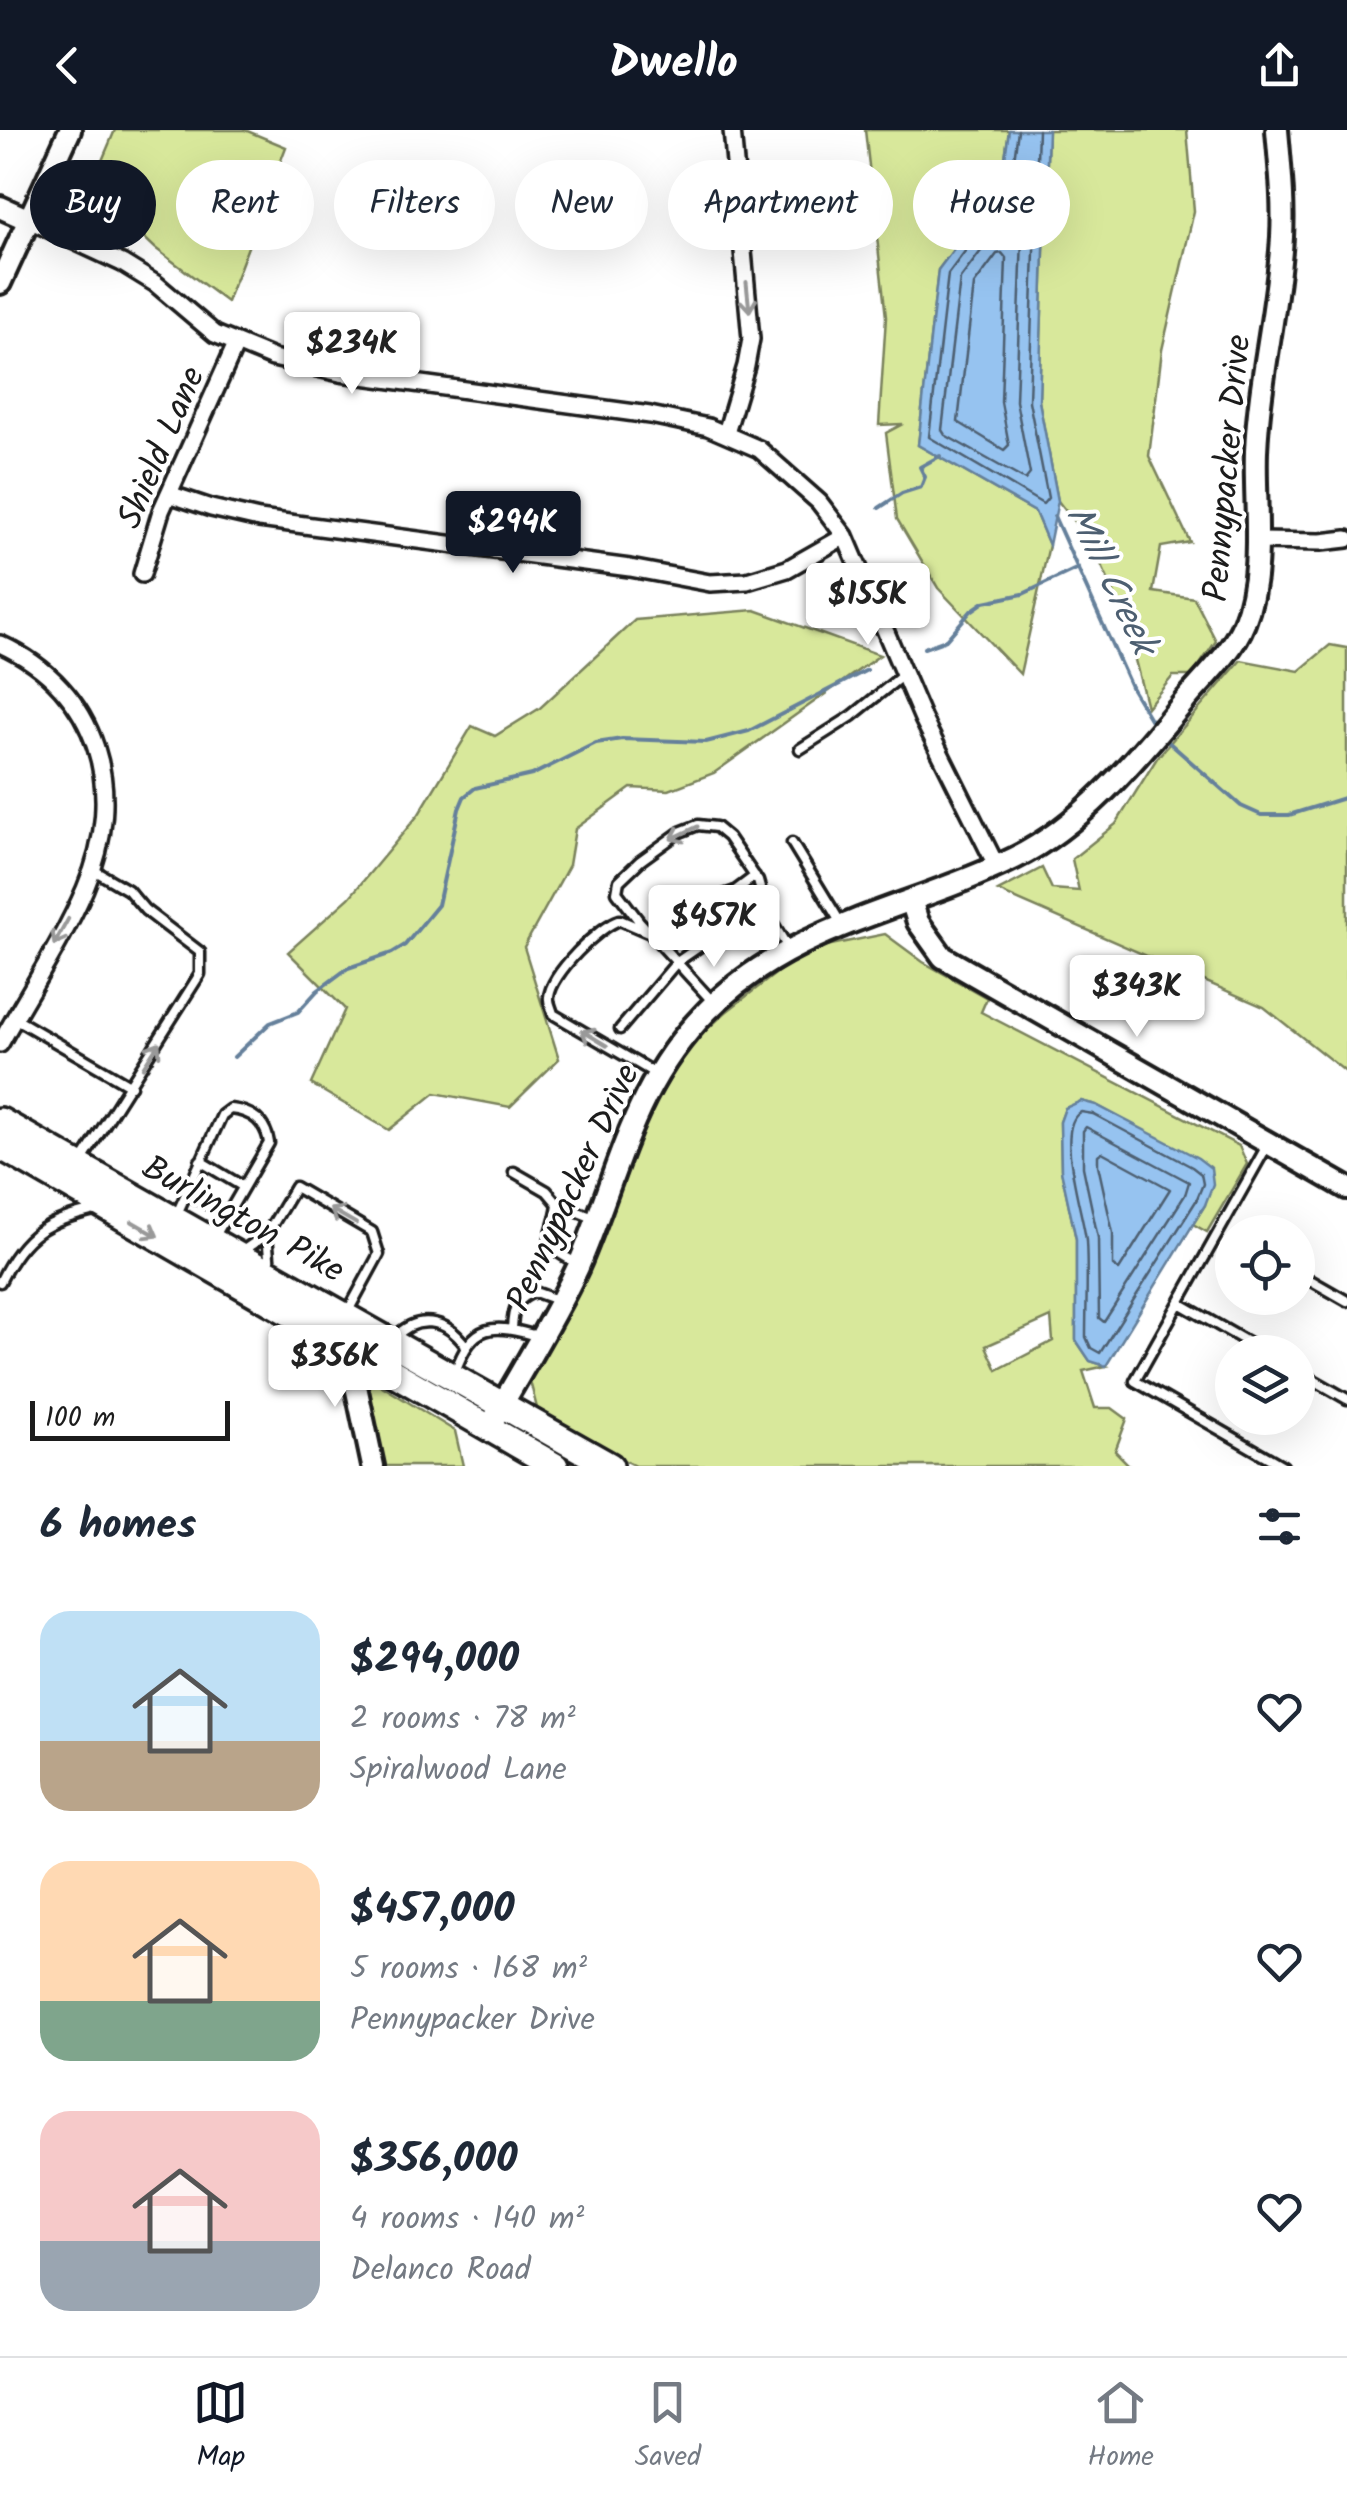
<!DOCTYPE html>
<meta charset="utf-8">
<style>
:root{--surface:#fff;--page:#f2f2f3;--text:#1f2937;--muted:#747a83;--line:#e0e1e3;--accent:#111827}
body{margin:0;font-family:Kalam,sans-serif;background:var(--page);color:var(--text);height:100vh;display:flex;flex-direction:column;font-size:38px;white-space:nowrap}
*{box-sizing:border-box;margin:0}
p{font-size:32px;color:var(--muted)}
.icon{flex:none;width:55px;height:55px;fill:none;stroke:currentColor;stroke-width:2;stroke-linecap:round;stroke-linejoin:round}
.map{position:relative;height:1336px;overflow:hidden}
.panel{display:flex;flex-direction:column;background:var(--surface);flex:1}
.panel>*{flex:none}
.guide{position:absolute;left:30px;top:30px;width:1288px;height:90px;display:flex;gap:20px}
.controls{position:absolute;left:1215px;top:1085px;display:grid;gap:20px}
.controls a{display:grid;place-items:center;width:100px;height:100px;border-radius:50%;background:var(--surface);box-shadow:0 10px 40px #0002;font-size:50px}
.scale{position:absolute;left:30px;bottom:25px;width:200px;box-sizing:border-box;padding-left:10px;border:5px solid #1c1c1c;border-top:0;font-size:28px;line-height:35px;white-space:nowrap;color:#1c1c1c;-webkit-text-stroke:8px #fff;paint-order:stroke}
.price{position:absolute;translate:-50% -85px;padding:0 22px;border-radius:10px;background:#fff;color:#222;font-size:32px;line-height:65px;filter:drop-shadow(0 2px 5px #0008)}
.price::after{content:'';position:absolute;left:50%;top:60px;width:30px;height:22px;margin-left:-15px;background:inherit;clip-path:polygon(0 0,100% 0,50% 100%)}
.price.current{background:var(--accent);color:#fff}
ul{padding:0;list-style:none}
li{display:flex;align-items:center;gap:30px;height:250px;padding:0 40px}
li span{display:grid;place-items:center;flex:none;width:280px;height:200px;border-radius:30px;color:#555}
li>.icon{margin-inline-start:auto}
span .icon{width:120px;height:120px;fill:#fffc;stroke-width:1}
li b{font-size:42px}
h2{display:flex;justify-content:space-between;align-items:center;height:120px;padding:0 40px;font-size:42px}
.tag{padding:0 35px;border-radius:45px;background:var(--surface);box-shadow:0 10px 40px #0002;font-size:35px;line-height:90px}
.tag.current{background:var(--accent);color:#fff}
header{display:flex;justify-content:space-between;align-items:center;height:130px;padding:0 40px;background:var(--accent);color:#fff;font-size:45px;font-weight:700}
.tabs{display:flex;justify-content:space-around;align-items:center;height:140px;border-top:2px solid var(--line);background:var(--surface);font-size:28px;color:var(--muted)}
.tabs a{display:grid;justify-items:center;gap:5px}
.tabs .current{color:var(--accent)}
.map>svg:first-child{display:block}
</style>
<header><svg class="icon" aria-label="back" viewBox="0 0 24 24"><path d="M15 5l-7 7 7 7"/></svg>Dwello<svg class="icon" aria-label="share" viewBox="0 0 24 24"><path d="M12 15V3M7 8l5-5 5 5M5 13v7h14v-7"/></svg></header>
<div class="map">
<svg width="1347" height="1336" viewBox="0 0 1347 1336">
<rect width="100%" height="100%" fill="#fff"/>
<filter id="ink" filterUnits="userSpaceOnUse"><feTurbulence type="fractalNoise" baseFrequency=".01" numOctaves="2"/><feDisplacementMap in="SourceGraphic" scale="20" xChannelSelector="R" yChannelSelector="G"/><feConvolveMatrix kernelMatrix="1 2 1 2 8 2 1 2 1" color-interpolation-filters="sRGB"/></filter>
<g filter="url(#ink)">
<path fill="#d8e89b" stroke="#7a825c" stroke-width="2.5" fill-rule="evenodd" d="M115 0H245L286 17 227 172 155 118 131 95 85 71Z
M865 0H1009L1001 56 938 140 918 315 1035 382 1049 415 1020 544 938 458 897 389 886 303 903 294 879 295 886 187Z
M1048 0H1187L1194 81 1162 220 1149 326 1190 412 1161 417 1153 462 1194 468 1216 511 1192 546H1173L1147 577 1123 483 1093 416 1058 371 1039 271Z
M755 480 880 525 714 643 669 660 631 658 575 699 569 735 524 817 559 929 510 977 435 963 389 1000 311 954 345 879 288 822 349 768 419 684 472 596 495 606 540 578 635 490Z
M1330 515 1347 518V943L1264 877 998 761 1042 738 1052 759 1079 761 1072 729 1116 694 1157 628 1241 530 1299 541Z
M885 804 923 832 987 868 981 882 1239 1016 1247 1034 1207 1102 1193 1094 1205 1075 1210 1037 1096 975 1081 971 1065 979 1060 992 1061 1039 1076 1109V1210L1090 1231 1106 1236 1083 1241 1095 1278H1112L1127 1289 1115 1321 1130 1336H635L574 1304 537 1278 530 1251 602 1104 649 984 690 915 726 882 787 835 826 816ZM1051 1187 1053 1211 997 1240 986 1216Z
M369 1248 455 1301 463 1336H381L363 1251Z"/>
<path fill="#96c3f0" stroke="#65809b" stroke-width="2.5" d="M1009 0H1048L1039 271 1058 371 1049 415 1035 382 918 315 938 140 1001 56Z
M1081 971 1096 975 1198 1028 1211 1038 1213 1054 1205 1075 1106 1236 1090 1231 1076 1210V1109L1061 1040 1060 992 1065 978Z"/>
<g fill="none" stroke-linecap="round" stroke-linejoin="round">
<path stroke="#4d5f71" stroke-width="2.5" d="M1018 0 1010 61 948 144 929 307 1043 374 1048 368 1029 271 1038 0
M1019 76 1023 80 1016 271 1030 344 1025 350 945 305 942 300 960 149 1014 77Z
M1002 123 1006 128 1001 272 1009 315 1004 320 958 292 974 155 997 124Z
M1081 982 1093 984 1192 1037 1201 1044 1203 1054 1196 1071 1100 1223 1091 1218 1086 1207C1086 1175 1088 1143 1086 1111 1084 1085 1053 996 1081 982Z
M1086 997 1189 1052 1185 1065 1104 1192 1099 1188 1098 1108 1083 1037V1001Z
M1102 1022 1170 1059 1119 1140 1113 1136V1103L1098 1035V1025Z"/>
<path stroke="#65809b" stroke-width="4" d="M879 378 902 363 921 357 925 347 920 337 940 326
M1054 386 1132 559 1153 594
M924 518 946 510 971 481 984 472 1023 464 1078 438
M1165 609 1241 676 1261 685H1289L1347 667
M234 927 270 893 298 882 317 861 348 838 392 823 405 815 438 775 459 679 464 667 475 658 532 645 596 613 622 609 706 612 749 601 867 540"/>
<g stroke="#1c1c1c" stroke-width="15">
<path id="service" d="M800 619 852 586 903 545
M792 713 842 795
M648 802 620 790C599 796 551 844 549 867 548 873 552 878 553 884L656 944
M652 804 692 776 735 761 755 746
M713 872 639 791 617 762 619 751 640 731 680 702 698 695 716 697 728 707 758 751 767 783 788 818
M14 888 131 956
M620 899 677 832 764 772
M1268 1014 1135 1251 1283 1336
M200 1031 242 1056
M81 1032 200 844V822L145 780 128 760 92 739
M514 1042 547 1061 558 1074C553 1113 534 1112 579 1134
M186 1063 227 1084
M558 1074 596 1089
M176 1086 222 985 230 979C252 981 266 992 269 1013L215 1106
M267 1104 295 1057 372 1102 379 1124 348 1181
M241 1122 267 1104 270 1139
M1298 1143 1347 1171
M0 1152C24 1103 46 1091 99 1079
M1179 1173 1265 1222
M512 1199C513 1180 515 1168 535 1162L560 1171
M394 1208C417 1184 445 1188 465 1215
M1298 1241 1347 1269
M455 1242C473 1192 492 1193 540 1207"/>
</g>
<g stroke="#1c1c1c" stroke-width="22">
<path id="minor" d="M29 90 122 133 156 154 215 204 273 228 340 243 650 285 708 297 759 319 819 372 845 406 923 589 997 737
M726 303 746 236 751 209 732 0
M169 364 211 378 259 389 630 438 710 453 747 451 787 439 845 406
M1256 411 1321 412 1347 409
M142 444 161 381 236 214
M0 514C100 560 127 662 85 759 62 812 28 863 0 914"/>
</g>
<g stroke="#1c1c1c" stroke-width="28">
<path id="tertiary" d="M0 77 29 90
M0 153 70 0
M911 770 918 792 943 827 1347 1058
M347 1214 373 1336
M490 1296C519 1244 553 1191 578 1137 619 1043 631 958 707 881 791 795 911 779 1015 728 1082 695 1137 628 1184 572 1205 547 1232 523 1244 493 1265 440 1254 376 1256 321 1259 249 1278 179 1282 107 1284 71 1280 36 1277 0"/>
</g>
<g stroke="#1c1c1c" stroke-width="32">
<path id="trunk" d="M0 991 610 1336
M0 1016 555 1336"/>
</g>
<use href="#service" stroke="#fff" stroke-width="8"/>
<use href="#minor" stroke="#fff" stroke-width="15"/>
<use href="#tertiary" stroke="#fff" stroke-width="20"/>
<use href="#trunk" stroke="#fff" stroke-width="25"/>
</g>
<defs><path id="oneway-shaft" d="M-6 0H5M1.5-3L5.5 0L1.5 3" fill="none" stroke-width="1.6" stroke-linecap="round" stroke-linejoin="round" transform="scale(2.5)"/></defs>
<g stroke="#999">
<use href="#oneway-shaft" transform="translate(748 167) rotate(84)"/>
<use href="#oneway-shaft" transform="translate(684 703) rotate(155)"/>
<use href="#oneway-shaft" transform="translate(61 802) rotate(119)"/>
<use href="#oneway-shaft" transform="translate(594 908) rotate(-149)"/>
<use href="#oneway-shaft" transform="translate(151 925) rotate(-57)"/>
<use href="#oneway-shaft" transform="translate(343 1086) rotate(-150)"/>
<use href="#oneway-shaft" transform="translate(145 1099) rotate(30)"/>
</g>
</g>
<g text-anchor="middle" stroke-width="8" stroke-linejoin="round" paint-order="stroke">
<g font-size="35" fill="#1c1c1c" stroke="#fff">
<text transform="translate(160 317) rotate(-67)" y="12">Shield Lane</text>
<text transform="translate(1226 338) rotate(-85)" y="12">Pennypacker Drive</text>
<text transform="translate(572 1057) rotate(-65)" y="12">Pennypacker Drive</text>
<text transform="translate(244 1088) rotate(29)" y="12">Burlington Pike</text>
</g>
<g font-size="38" font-style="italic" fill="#4d5f71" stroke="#fff">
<text transform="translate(1112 449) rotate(64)" y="13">Mill Creek</text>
</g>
</g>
</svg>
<div class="controls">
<a><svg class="icon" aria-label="locate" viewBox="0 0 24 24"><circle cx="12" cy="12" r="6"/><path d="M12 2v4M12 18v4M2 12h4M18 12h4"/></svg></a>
<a><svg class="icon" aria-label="layers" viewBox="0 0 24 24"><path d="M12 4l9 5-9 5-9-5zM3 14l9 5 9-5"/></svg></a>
</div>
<div class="scale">100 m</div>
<b class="price" style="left:352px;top:267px">$234K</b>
<b class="price current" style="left:513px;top:446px">$294K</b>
<b class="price" style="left:868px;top:518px">$155K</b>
<b class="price" style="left:714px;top:840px">$457K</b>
<b class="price" style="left:1137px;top:910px">$343K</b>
<b class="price" style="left:335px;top:1280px">$356K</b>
<div class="guide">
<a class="tag current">Buy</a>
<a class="tag">Rent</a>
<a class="tag">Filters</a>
<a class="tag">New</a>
<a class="tag">Apartment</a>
<a class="tag">House</a>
</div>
</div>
<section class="panel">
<h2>6 homes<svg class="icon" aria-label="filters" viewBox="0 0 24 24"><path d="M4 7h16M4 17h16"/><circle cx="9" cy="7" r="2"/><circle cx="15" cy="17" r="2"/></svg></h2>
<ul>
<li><span style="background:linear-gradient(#bfe0f5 65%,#b9a48a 0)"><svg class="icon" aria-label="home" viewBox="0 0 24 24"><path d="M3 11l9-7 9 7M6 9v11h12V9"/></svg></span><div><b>$294,000</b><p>2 rooms · 78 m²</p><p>Spiralwood Lane</p></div><svg class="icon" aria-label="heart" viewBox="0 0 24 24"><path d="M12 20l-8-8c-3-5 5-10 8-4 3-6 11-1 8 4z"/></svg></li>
<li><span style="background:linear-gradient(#ffd9b3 70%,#7fa58c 0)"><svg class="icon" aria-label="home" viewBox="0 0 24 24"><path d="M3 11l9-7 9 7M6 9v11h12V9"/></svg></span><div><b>$457,000</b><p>5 rooms · 168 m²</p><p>Pennypacker Drive</p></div><svg class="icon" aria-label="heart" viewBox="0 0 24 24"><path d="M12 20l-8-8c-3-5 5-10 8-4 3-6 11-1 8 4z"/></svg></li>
<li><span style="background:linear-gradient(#f6c9c9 65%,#9aa5b1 0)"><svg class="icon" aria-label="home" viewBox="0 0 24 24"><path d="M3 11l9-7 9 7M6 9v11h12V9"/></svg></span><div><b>$356,000</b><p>4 rooms · 140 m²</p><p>Delanco Road</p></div><svg class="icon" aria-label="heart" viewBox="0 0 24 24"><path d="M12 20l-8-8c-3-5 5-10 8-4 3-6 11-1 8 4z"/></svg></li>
</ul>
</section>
<nav class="tabs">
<a class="current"><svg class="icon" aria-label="map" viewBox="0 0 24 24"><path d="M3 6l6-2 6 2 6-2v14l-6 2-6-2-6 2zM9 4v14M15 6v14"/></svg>Map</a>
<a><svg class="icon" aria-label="saved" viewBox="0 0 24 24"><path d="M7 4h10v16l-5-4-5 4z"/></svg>Saved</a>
<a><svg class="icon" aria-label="home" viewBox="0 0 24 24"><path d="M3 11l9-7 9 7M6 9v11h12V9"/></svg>Home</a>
</nav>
